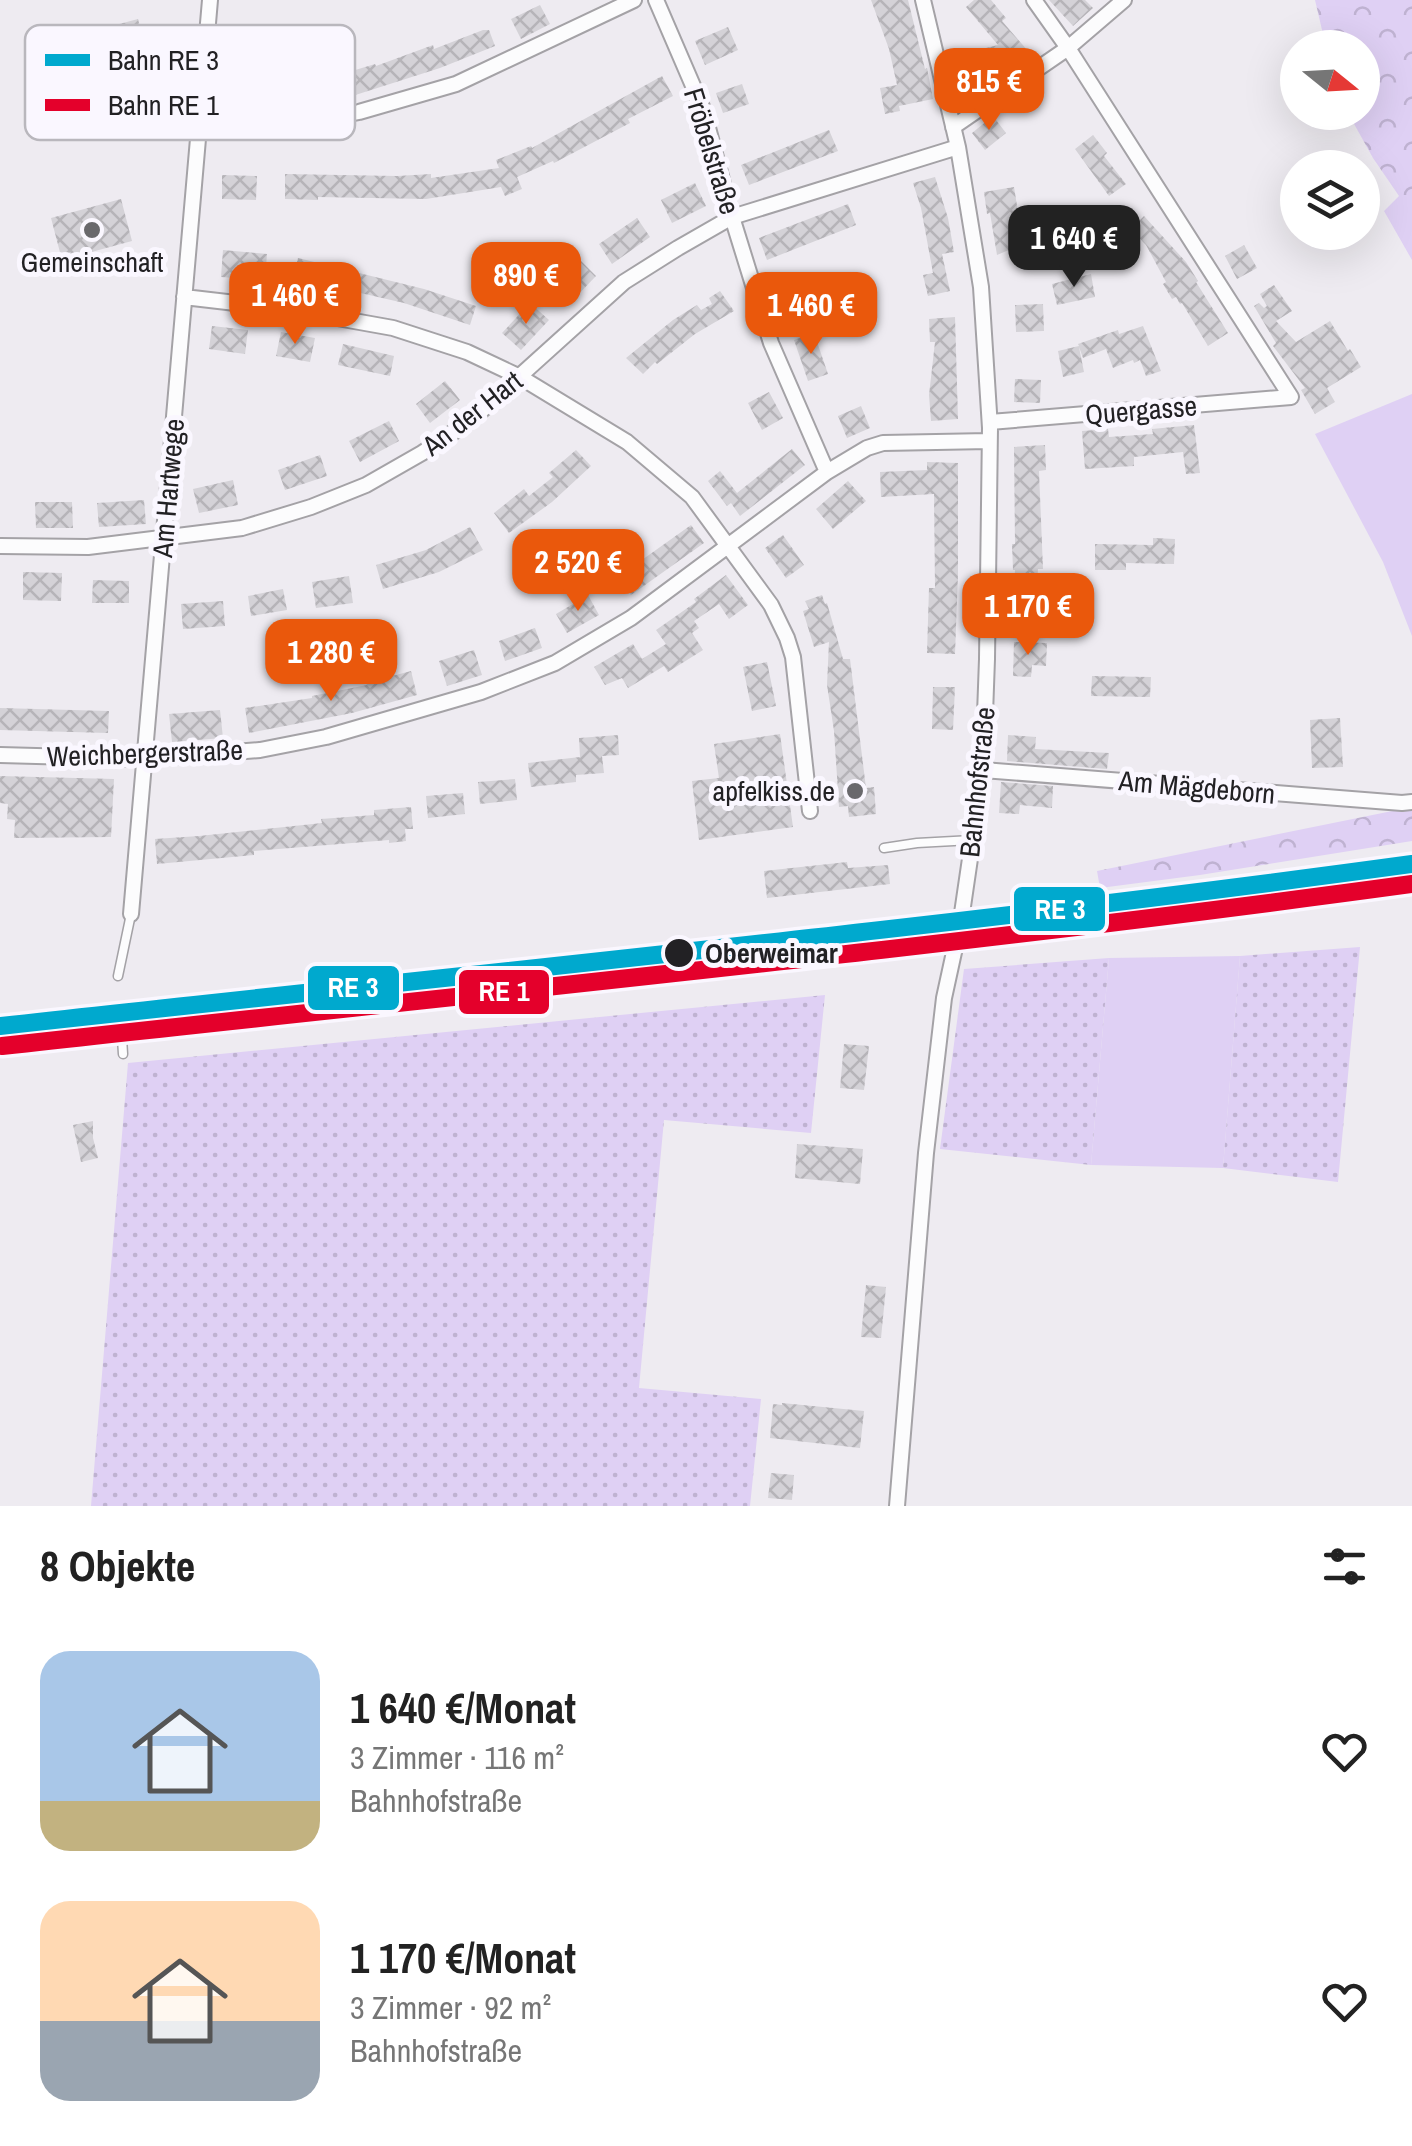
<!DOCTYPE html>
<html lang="de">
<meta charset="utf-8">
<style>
:root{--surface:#fff;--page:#f6f6f6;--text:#222;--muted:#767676;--accent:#ea580c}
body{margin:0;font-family:"Archivo Narrow",sans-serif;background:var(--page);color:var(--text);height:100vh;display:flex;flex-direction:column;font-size:38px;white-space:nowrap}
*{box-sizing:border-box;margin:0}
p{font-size:32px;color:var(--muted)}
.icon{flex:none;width:55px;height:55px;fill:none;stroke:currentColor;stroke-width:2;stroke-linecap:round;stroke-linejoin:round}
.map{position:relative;height:1506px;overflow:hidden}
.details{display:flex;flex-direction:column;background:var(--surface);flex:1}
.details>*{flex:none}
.needle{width:65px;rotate:108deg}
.buttons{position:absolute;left:1280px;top:30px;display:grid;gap:20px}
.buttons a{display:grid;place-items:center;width:100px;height:100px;border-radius:50%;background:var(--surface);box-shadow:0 10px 40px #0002;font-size:50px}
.price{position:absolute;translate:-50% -85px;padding:0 22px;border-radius:20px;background:var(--accent);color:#fff;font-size:32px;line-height:65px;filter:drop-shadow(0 2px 5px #0008)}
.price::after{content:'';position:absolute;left:50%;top:60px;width:30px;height:22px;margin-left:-15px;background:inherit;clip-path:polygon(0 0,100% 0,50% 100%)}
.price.on{background:#222;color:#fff}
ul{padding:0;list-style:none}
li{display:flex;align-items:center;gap:30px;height:250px;padding:0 40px}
li span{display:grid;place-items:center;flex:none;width:280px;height:200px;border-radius:30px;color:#555}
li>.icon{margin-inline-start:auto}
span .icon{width:120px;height:120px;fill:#fffc;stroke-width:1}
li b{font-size:42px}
h2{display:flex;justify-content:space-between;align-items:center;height:120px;padding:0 40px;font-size:42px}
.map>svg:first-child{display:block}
</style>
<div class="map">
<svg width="1412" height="1506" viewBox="0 0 1412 1506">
<defs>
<pattern id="forest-crowns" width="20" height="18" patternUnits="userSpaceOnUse" patternTransform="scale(2.5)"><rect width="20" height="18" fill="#dfd0f4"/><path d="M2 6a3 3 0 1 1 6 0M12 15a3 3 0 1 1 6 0" fill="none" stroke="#bfb2d1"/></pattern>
<pattern id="garden-dots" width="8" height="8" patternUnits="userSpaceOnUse" patternTransform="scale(2.5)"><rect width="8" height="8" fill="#dfd0f4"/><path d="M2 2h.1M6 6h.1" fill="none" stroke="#bfb2d1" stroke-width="1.8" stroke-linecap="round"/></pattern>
<pattern id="building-cross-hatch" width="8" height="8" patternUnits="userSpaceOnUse" patternTransform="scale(2.5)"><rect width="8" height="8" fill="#d4d2d7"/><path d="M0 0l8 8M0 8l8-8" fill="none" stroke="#b6b4b8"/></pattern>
</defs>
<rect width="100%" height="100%" fill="#eeebf1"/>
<path fill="#dfd0f4" d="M1399 196H1412V260L1384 211Z
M1412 394V636L1383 562 1315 434Z
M1240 956 1223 1168 1091 1165 1109 958Z"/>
<path fill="url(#forest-crowns)" d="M1315 0H1412V196H1399L1373 158 1348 113 1362 112V48L1326 47Z
M1412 807V841L1200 875 1100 888 1097 871Z"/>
<path fill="url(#garden-dots)" d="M1360 947 1338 1182 1223 1168 1240 956Z
M1109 958 1091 1165 940 1149 964 969Z
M825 995 811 1133 664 1120 639 1388 761 1399 750 1506H91L128 1063Z"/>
<path fill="url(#building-cross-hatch)" d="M871 0H908L925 69 927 68 933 99 899 106 900 111 885 114 880 88 897 85 889 49Z
M974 0H991L1006 18 1002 21 1034 58 1014 72 1012 71 996 84 985 71 960 78 954 56 998 45 966 7Z
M1049 0H1085L1093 8 1073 26Z
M540 5 550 24 521 39 511 19Z
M138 19 157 92 63 117 44 44Z
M728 27 738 50 705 65 695 41Z
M483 30H489L495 46 440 68 346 98 339 75 375 64 376 66 433 45 434 49Z
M662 76 673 96 628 119 630 123 554 163 553 161 517 177 522 189 505 196 501 187 426 199 318 197V200L285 199V174L397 176 431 174V178L499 168 496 160 531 146 532 148Z
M742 84 749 104 723 113 716 93Z
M993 116 1006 133 985 150 972 133Z
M829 130 838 151 749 185 741 165Z
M1093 135 1107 153 1104 156 1126 184 1109 196 1075 149Z
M222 175 257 176 256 200 222 199Z
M935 177 948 218 954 252 942 254 950 291 928 296 923 275 933 273 921 208 913 183Z
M695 183 706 206 672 223 661 200Z
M1014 187 1021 230 1055 215 1060 227 1075 221 1086 249 1054 261 1044 235 997 255 990 213 987 214 984 192Z
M121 199 132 241 62 260 51 218Z
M848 204 856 225 767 260 759 238Z
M1144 216 1186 262 1198 281 1196 282 1228 333 1208 346 1182 303 1180 304 1176 297 1172 299 1163 284 1166 282 1146 245 1131 229Z
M637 218 650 237 612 264 599 244Z
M1244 245 1257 268 1237 279 1225 256Z
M223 250 267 254 265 280 221 277Z
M298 258 424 289 476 306 470 325 404 303 330 286V289L292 281Z
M579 259 596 276 570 303 552 285Z
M1091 274 1095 297 1057 305 1052 284Z
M1274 285 1292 311 1276 321 1296 342 1330 321 1348 351 1350 349 1361 367 1327 388 1335 402 1315 414 1301 390 1305 388 1273 346 1276 343 1254 306 1259 303 1264 308 1267 306 1260 294Z
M720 291 734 311 695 334 657 364 655 362 643 374 626 358 673 320 697 305 701 310 712 304 709 298Z
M530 303 549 320 521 350 502 333Z
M1043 304 1044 331 1016 332 1015 305Z
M955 317 958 419 931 421 929 395 935 342H930L929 319Z
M212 326 248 330 245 354 209 349Z
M1143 326 1161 371 1146 376 1140 360 1134 363 1133 360 1113 368 1106 349 1083 358 1079 347 1084 372 1063 377 1058 351 1079 346 1078 344 1118 330 1119 334Z
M281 332 315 338 310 362 276 356Z
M814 333 828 374 808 381 794 340Z
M343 344 394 356 390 376 338 365Z
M1015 379 1041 380 1040 403 1014 402Z
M445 381 460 400 430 423 416 404Z
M769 392 783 418 762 430 748 403Z
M861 406 870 428 847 438 838 416Z
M389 421 399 441 360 462 349 441Z
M1194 425 1200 473 1186 474 1183 452 1134 457V466L1085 469 1082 431 1108 429 1109 437 1153 434 1152 429Z
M1045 445 1046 470 1039 471 1043 569H1038L1035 615 1013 614 1015 570H1013L1012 544H1015L1014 447Z
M792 449 805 465 740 516 731 503 727 506 708 481 720 471 737 493Z
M576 450 591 466 552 502 509 533 494 513 524 489 529 496 553 477 549 473Z
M320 455 327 476 285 490 278 470Z
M927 462 958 463V574L955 654 927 653 929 588H935L934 494 881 497 880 472 927 470Z
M233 480 238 505 199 513 193 489Z
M848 481 866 501 833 529 816 509Z
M144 500 146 524 99 527 97 503Z
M35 502H72L73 528H36Z
M691 525 704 543 631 595 618 577Z
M470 527 483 550 439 572 383 589 376 565 426 550Z
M783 535 804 565 786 578 765 548Z
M1153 538 1175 539 1174 564 1126 563V570H1095V544L1153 545Z
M23 572 62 573 61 601 23 600Z
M726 575 748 605 729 619 719 604 694 621 699 628 692 633 703 650 668 672 664 666 628 688 622 678 605 685 594 667 633 644 642 659 666 644 656 630 696 602 694 599Z
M349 576 353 603 316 608 312 582Z
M93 580 129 581V603H92Z
M283 589 287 610 251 616 248 596Z
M588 595 599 615 567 633 556 614Z
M822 595 825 604 827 603 843 659H850L866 788 874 787 876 814 849 817 848 806 839 807 834 731 827 685 829 642 814 647 803 611 809 609 805 601Z
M223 601 225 626 183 629 181 604Z
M535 628 542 648 505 661 499 641Z
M1014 642 1047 643 1046 666 1032 665 1031 677 1013 676Z
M474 650 482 675 447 686 439 661Z
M767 662 776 706 752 711 743 667Z
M411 671 417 695 352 713 249 733 245 708 312 698V696L367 685 366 683Z
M1092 676 1151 677 1150 697 1091 696Z
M933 687H955L953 730 932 729Z
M0 708 109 711 108 733 0 730Z
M220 710 223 738 172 742 169 714Z
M1340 718 1343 767 1312 768 1310 720Z
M780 734 793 827 699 840 692 781 719 778 714 744Z
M618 735 619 755 602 756 604 773 576 775V782L531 787 528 763 580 757 579 738Z
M1008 735 1036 737 1035 749 1109 753 1107 769 1007 761Z
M0 776 114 779 111 837 14 838 15 820 7 819 8 804 0 803Z
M515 779 517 800 480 804 478 782Z
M1001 782 1053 786 1052 808 1020 805 1019 814 999 813Z
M463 793 465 814 428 818 426 796Z
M411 807 413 829H405L406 841 389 843V840L254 851V855L157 864 155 839 199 836 322 823 321 819 374 815V810Z
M847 862 848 868 888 865 890 884 767 898 764 871Z
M844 1044 869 1046 864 1090 840 1088Z
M93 1121V1138L98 1158 81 1162 73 1125Z
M797 1144 863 1149 860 1184 795 1178Z
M866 1285 886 1287 881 1338 861 1337Z
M782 1403 864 1411 860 1448 770 1438 773 1404 782 1405Z
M771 1473 794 1475 792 1500 768 1498Z"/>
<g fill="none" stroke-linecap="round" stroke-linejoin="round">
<g stroke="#a4a2a6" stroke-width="11">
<path id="service" d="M884 848 917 843 972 840
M118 976 131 914
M122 1038 123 1054"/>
</g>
<g stroke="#a4a2a6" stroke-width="18">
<path id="minor" d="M656 0 703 109 732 217 771 343 827 472
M200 117 273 123 319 120 359 112 456 84 634 0
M953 127 1068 48 1124 0
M184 297 287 309 393 328 467 352 520 377 627 442 692 497 771 605 787 638 793 657 810 811
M990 422 1291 397 1068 48 1034 0
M0 546 88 547 242 528 311 507 366 485 422 453 470 421 624 282 678 248 732 217 958 147
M0 755 145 759 260 750 326 737 481 692 555 663 631 618 827 472 867 448 883 443 989 441
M983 770 1402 803 1412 802
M131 914 210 0
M897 1506 926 1153 944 998 961 920 983 770 987 659 990 428 981 287 958 147 923 0"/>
</g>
<use href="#service" stroke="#fcfcfd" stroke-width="8"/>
<use href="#minor" stroke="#fcfcfd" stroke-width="14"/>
<g stroke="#faf7ff" stroke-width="25">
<path id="rail-1" d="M0 1026C471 974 943 928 1412 864"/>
</g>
<g stroke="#faf7ff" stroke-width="25">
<path id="rail-2" d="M2 1046C472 994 943 948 1412 884"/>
</g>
<use href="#rail-1" stroke="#00a9ce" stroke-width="18"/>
<use href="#rail-2" stroke="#e4002b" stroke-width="18"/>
</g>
<g fill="#69686c" stroke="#faf7ff" stroke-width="4">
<circle cx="92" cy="230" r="10"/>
<circle cx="855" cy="791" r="10"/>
</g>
<circle fill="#222124" stroke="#faf7ff" stroke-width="4" cx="679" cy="953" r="16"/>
<g text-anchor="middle" stroke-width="10" stroke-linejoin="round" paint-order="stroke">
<g font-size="28" fill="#222124" stroke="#faf7ff">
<text transform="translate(712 151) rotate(73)" y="10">Fröbelstraße</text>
<text transform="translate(1141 410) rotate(-5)" y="10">Quergasse</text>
<text transform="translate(472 413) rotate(-38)" y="10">An der Hart</text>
<text transform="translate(168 488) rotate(-85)" y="10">Am Hartwege</text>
<text transform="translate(145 753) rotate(-2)" y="10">Weichbergerstraße</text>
<text transform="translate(977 782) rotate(-84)" y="10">Bahnhofstraße</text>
<text transform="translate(1197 787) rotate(5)" y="10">Am Mägdeborn</text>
</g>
<g font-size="28" fill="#222124" stroke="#faf7ff">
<text x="92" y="272">Gemeinschaft</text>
<text x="835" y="801" text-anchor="end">apfelkiss.de</text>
</g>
<g font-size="28" font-weight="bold" fill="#222124" stroke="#faf7ff" text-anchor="start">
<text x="705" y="963">Oberweimar</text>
</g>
</g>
<rect x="25" y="25" width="330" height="115" rx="15" fill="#faf7ff" stroke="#b9b7bd" stroke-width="2.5"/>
<rect x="45" y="54" width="45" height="12" fill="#00a9ce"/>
<rect x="45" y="99" width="45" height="12" fill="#e4002b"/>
<g font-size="28" fill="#222124">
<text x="108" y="70">Bahn RE 3</text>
<text x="108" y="115">Bahn RE 1</text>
</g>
<g stroke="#faf7ff" stroke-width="4">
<rect x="1012" y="885" width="95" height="48" rx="10" fill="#00a9ce"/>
<rect x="306" y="964" width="95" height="48" rx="10" fill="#00a9ce"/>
<rect x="457" y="968" width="94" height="48" rx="10" fill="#e4002b"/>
</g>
<g font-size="28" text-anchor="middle" font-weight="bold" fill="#fff">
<text x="1060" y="919">RE 3</text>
<text x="353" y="997">RE 3</text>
<text x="504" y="1001">RE 1</text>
</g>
</svg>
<div class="buttons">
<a><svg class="needle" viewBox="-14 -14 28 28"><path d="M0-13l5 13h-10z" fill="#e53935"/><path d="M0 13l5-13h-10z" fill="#767676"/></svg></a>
<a><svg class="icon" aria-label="layers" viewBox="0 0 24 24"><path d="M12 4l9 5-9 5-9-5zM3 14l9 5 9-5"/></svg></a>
</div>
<b class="price" style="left:989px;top:133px">815 €</b>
<b class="price on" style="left:1074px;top:290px">1 640 €</b>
<b class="price" style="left:526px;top:327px">890 €</b>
<b class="price" style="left:295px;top:347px">1 460 €</b>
<b class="price" style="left:811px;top:357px">1 460 €</b>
<b class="price" style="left:578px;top:614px">2 520 €</b>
<b class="price" style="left:1028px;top:658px">1 170 €</b>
<b class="price" style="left:331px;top:704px">1 280 €</b>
</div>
<section class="details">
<h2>8 Objekte<svg class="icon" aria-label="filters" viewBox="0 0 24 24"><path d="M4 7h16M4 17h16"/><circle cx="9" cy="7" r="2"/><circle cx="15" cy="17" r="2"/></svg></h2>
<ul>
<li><span style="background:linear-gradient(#a9c7e8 75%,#c2b280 0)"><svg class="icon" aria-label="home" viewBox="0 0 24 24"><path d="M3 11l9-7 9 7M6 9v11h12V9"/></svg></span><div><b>1 640 €/Monat</b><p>3 Zimmer · 116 m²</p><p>Bahnhofstraße</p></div><svg class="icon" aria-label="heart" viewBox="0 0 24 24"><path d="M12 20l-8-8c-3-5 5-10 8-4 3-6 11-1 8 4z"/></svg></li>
<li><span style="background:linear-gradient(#ffd9b3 60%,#9aa5b1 0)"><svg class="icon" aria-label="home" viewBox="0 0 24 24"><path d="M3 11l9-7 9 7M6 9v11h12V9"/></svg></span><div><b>1 170 €/Monat</b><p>3 Zimmer · 92 m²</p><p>Bahnhofstraße</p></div><svg class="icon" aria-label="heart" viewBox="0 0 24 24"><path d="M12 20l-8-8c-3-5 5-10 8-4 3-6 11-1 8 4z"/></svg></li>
</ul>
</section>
